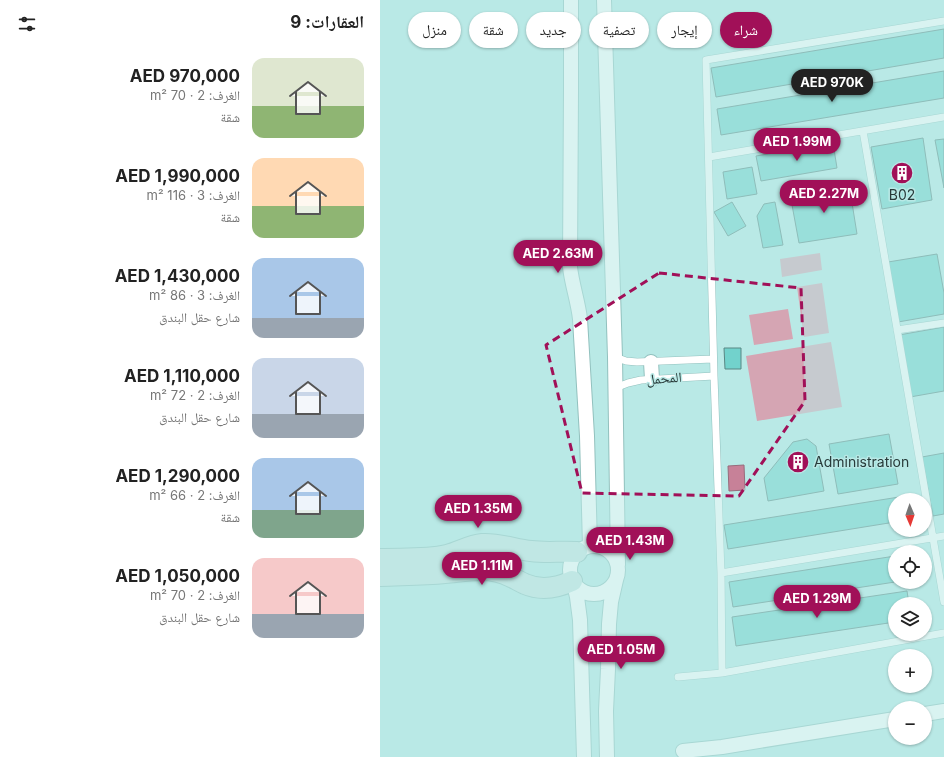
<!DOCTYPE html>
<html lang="ar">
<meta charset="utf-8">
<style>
:root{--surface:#fff;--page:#f2f2f2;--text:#222;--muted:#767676;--accent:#a11058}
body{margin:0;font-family:Inter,"Noto Naskh Arabic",sans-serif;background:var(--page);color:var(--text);direction:rtl;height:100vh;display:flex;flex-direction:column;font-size:15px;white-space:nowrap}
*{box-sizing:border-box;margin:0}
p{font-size:13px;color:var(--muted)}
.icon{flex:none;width:22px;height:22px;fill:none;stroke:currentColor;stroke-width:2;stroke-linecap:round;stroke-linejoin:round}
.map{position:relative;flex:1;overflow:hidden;direction:ltr}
.details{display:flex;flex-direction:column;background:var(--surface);width:380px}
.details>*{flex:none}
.banner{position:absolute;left:12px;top:12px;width:380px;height:36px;direction:rtl;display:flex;gap:8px}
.needle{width:26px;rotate:178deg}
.fabs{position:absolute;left:508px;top:493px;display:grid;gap:8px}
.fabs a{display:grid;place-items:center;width:44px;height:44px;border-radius:50%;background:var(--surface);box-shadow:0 1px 3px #0004;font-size:20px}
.price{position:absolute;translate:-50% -34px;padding:0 9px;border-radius:14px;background:var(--accent);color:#fff;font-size:13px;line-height:26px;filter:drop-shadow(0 1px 2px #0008)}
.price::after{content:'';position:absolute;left:50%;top:24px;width:12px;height:9px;margin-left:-6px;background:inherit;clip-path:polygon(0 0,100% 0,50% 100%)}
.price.selected{background:#222;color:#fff}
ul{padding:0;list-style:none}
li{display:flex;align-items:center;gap:12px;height:100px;padding:0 16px}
li span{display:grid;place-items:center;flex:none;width:112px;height:80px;border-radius:12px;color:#555}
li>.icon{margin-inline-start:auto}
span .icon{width:48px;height:48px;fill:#fffc;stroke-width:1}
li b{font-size:17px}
h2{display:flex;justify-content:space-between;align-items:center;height:48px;padding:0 16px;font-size:17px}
.chip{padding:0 14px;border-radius:18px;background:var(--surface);box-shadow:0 1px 3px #0004;font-size:14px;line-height:36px}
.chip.selected{background:var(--accent);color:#fff}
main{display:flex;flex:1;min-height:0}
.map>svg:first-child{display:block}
</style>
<main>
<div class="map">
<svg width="564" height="757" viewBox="0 0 564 757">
<rect width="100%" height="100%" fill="#b9e9e6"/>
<path fill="#d5a5b3" d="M440 253 442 270 402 277 400 259Z
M442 283 449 333 424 337 417 287Z
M408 309 413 339 374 345 369 315Z
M451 342 462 407 377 421 366 356Z"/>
<path fill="#c78198" stroke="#976c7c" d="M364 465 365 490 349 491 348 466Z"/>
<path fill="#72d2cc" stroke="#598784" d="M564 29V58L336 97 331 68Z
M564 71V98L341 135 337 109Z
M543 138 552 200 502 209 491 147Z
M564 139V188L555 140Z
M453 143 457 168 381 181 376 156Z
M372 167 377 194 347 199 343 172Z
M469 184 477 234 419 243 410 194Z
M352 202 366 226 348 236 334 212Z
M395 202 403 245 383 248 377 216 384 204Z
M557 254 564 293V314L518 322 508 262Z
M564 327V391L530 397 519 335Z
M344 348H361V369H345Z
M509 434 518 484 458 494 449 444Z
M427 439 436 446 444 491 388 501 384 478 413 442Z
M564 453V514L553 516 542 457Z
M519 497 520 500H515V522L348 549 344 525Z
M515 556V582L353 607 349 582Z
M527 591 529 604H515V622L356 646 352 617Z"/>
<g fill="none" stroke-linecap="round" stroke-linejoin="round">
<g stroke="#92c1be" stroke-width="8">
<path id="lane" d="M483 131 564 602
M329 157 564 117
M517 330 564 323
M235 357 246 361 257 362 333 359
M235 388 248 383 261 380 334 376
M341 573 564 536
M342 673 341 573 334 376 326 60 564 21
M298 677 342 673 564 633"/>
</g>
<g stroke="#92c1be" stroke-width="16">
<path id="street" d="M191 0V89L190 267C192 285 198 301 200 319L207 436 210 546
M224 0 235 357 238 565
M271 362 272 379
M190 570a24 24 0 1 1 48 0a24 24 0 1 1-48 0Z
M194 584 197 597 200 620 204 757
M545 714 564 711
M303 751 342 747 515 719
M227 757 226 711 228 669 229 624 231 602 236 580"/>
</g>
<g stroke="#92c1be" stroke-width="22">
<path id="secondary" d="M0 559C22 558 46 560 67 555 79 552 90 545 102 544 119 543 134 549 151 551 166 553 181 551 197 552
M0 576C21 575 43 575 65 573 77 572 89 570 101 570 111 570 122 572 131 577 136 579 140 582 145 584 161 591 177 588 192 581"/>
</g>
<use href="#lane" stroke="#fff" stroke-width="7"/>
<use href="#street" stroke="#fff" stroke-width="14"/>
<use href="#secondary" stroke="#c7e5e3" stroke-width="20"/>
</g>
<path d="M0 0H564V757H0ZM279 273 421 288 425 401 359 496 202 493 166 345Z" fill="#b9e9e6" fill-opacity=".55" fill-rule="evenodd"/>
<path fill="none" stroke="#a11058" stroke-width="3" stroke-dasharray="8 5" stroke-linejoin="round" d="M279 273 421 288 425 401 359 496 202 493 166 345Z"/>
<defs>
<g id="building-disc" transform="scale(1.15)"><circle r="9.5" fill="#a11058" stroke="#b9e9e6"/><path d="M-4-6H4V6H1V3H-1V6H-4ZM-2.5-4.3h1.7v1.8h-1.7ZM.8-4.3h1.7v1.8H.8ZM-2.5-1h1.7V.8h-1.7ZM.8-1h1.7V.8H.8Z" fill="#fff"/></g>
</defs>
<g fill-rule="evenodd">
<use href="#building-disc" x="522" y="173"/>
<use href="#building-disc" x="418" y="462"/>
</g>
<g text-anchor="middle" stroke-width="3" stroke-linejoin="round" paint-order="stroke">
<g font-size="14" fill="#283b3a" stroke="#b9e9e6">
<text x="522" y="200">B02</text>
<text x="434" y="467" text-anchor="start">Administration</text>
</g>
<g font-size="14" fill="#283b3a" stroke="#b9e9e6">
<text transform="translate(284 378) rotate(-4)" y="5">المحمل</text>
</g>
</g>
</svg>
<div class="fabs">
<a><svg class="needle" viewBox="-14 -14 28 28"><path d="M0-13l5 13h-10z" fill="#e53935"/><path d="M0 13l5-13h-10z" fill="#767676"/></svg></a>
<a><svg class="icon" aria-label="locate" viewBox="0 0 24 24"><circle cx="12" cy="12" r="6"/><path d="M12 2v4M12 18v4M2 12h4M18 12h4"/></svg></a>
<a><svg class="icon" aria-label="layers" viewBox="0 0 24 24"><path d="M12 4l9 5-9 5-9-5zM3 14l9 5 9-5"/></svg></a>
<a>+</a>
<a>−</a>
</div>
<b class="price selected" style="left:452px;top:103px">AED 970K</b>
<b class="price" style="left:417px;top:162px">AED 1.99M</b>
<b class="price" style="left:444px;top:214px">AED 2.27M</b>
<b class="price" style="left:178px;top:274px">AED 2.63M</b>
<b class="price" style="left:98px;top:529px">AED 1.35M</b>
<b class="price" style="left:250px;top:561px">AED 1.43M</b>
<b class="price" style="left:102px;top:586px">AED 1.11M</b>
<b class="price" style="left:437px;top:619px">AED 1.29M</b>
<b class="price" style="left:241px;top:670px">AED 1.05M</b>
<div class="banner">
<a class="chip selected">شراء</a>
<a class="chip">إيجار</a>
<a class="chip">تصفية</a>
<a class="chip">جديد</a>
<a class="chip">شقة</a>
<a class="chip">منزل</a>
</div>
</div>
<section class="details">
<h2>العقارات: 9<svg class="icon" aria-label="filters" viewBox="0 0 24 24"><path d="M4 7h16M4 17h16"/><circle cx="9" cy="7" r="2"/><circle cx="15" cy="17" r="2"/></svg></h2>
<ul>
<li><span style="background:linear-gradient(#dfe7d0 60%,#8fb573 0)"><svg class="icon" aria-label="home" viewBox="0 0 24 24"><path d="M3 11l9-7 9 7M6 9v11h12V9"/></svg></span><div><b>AED 970,000</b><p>الغرف: 2 · 70 m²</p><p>شقة</p></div></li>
<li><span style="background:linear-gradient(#ffd9b3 60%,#8fb573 0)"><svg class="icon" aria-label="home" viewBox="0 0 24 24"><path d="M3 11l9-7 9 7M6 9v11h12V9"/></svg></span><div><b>AED 1,990,000</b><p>الغرف: 3 · 116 m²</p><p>شقة</p></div></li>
<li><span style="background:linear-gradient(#a9c7e8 75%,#9aa5b1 0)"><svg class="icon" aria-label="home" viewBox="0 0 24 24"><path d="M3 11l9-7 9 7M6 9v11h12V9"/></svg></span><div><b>AED 1,430,000</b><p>الغرف: 3 · 86 m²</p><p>شارع حقل البندق</p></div></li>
<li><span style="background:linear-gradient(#c9d6e8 70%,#9aa5b1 0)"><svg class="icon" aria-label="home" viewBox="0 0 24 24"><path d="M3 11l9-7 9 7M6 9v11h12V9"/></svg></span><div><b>AED 1,110,000</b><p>الغرف: 2 · 72 m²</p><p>شارع حقل البندق</p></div></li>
<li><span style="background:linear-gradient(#a9c7e8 65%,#7fa58c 0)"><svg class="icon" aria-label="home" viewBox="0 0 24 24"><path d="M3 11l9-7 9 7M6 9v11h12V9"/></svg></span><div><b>AED 1,290,000</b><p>الغرف: 2 · 66 m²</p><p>شقة</p></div></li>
<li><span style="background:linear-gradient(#f6c9c9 70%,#9aa5b1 0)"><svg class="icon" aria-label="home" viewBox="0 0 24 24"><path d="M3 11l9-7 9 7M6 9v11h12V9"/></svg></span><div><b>AED 1,050,000</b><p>الغرف: 2 · 70 m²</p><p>شارع حقل البندق</p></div></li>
</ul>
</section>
</main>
